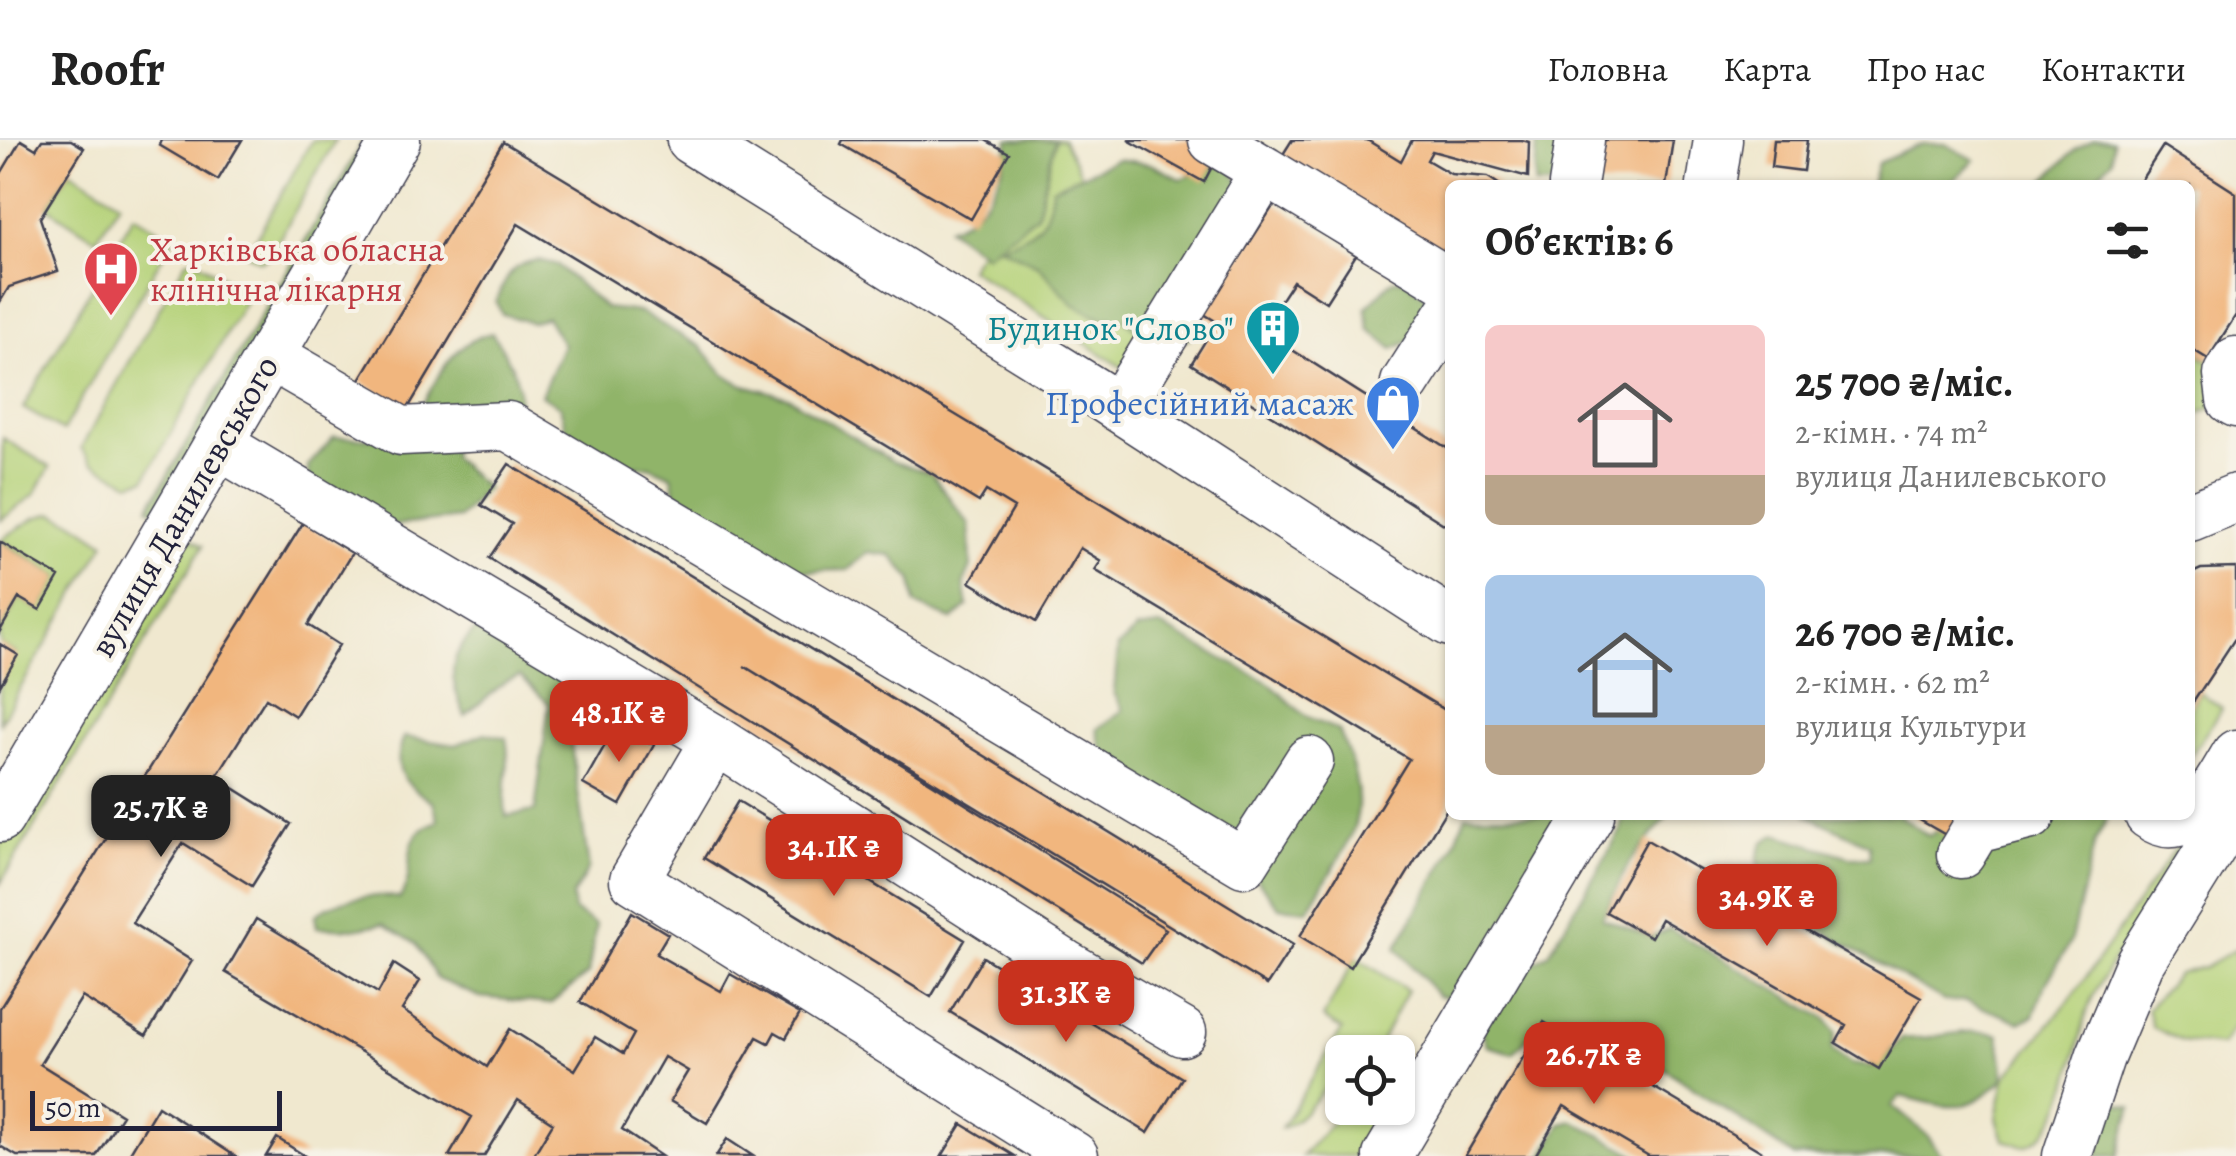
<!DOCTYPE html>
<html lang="uk">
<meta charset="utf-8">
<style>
:root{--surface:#fff;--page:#f6f6f6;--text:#222;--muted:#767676;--line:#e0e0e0;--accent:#c8321e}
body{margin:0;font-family:Alegreya,serif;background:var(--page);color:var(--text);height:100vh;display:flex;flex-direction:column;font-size:38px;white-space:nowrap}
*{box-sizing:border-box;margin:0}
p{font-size:32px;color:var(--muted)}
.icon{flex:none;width:55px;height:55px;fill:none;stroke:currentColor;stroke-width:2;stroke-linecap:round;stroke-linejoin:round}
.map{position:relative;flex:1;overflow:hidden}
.sheet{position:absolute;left:1445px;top:40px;width:750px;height:640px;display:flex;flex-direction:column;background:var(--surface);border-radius:15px;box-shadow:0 2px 8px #0004}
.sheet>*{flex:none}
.tools{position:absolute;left:1325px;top:895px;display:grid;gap:20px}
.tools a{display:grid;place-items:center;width:90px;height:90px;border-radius:15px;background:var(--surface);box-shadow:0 2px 8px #0004;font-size:50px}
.scale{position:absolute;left:30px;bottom:25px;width:252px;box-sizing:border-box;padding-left:10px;border:5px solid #22223b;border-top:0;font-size:28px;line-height:35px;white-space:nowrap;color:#22223b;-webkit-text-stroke:8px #f7f3e8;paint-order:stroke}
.price{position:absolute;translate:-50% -85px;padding:0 22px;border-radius:20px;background:var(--accent);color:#fff;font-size:32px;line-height:65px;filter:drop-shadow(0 2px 5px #0008)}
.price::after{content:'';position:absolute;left:50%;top:60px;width:30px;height:22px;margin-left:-15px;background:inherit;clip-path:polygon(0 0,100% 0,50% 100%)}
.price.on{background:#222;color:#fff}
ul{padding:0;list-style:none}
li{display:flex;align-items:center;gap:30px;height:250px;padding:0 40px}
li span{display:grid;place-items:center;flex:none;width:280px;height:200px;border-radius:15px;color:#555}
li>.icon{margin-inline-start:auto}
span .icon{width:120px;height:120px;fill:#fffc;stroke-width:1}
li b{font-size:42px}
h2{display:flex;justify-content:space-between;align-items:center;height:120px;padding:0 40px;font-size:42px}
header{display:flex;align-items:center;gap:60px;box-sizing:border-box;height:140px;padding:0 50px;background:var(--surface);border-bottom:2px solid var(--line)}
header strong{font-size:48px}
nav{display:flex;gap:55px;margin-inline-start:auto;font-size:35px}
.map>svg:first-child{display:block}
</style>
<header>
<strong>Roofr</strong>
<nav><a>Головна</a><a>Карта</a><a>Про нас</a><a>Контакти</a></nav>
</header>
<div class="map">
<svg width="2236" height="1016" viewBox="0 0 2236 1016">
<rect width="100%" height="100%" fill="#f7f3e8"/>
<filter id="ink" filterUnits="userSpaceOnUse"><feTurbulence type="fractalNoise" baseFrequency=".01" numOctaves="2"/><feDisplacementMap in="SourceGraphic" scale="20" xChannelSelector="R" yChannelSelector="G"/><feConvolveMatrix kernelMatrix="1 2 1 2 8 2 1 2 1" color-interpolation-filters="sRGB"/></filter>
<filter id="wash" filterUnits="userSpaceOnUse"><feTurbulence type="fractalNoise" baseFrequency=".0048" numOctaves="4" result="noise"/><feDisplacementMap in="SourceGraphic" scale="40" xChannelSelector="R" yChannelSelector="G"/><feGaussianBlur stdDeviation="2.25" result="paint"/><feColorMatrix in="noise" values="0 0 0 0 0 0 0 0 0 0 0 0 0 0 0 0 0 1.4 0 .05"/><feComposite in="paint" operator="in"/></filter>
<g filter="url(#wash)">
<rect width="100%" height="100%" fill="#f0e8cf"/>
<path fill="#b5d279" stroke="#6c7a5a" stroke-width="2.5" d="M312 0H335L269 117 260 121 247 114Z
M1048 0H1063L1156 182 1125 229 969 128Z
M70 30 120 62 96 99 47 67Z
M133 75 173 98 63 291 23 268Z
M194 119 245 152V161L145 339 130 343 92 323 81 308 186 121Z
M2190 208 2221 230 2219 265 2190 277Z
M3 298 50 327 35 354 0 381Z
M52 373 74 382 105 403 0 583V545L16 513 0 504V491L19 458 40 470 59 437 0 400 35 378Z
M184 394 203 406 0 744V700Z
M2200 552 2222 568 2190 617V567Z
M2184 696 2197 712C2163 757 2105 819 2087 871 2075 909 2067 994 2024 1006L2004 1000 1997 978 2005 938 2075 853Z
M2236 809V883L2221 906 2182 901 2152 887 2147 869 2178 834 2204 827Z
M1356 817 1407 850 1376 912H1342V932C1322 947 1302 983 1281 988L1342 890 1323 878Z
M1345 968H1360C1374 979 1374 999 1370 1016H1302Z"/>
<path fill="#90b469" stroke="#596b52" stroke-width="2.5" d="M364 0H385L165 376 149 367Z
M1009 0H1055L1037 75 985 115 948 88C985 74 1004 38 1009 0Z
M1537 0H1570L1565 45H1535Z
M2094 0 2113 1 2111 21 2089 45H2040L2075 10Z
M1922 4H1945L1975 20 1948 45H1872L1878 23Z
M1117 19 1150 24 1181 39 1227 22 1240 43 1198 168 1199 192 1163 213 1124 179 1099 177 1073 164 1038 125 1000 107C1034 92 1048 88 1052 48Z
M538 120 557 125 605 168 640 172 700 206 725 235 741 244 788 257 894 322 931 333 969 384 971 427 964 443 968 466 952 480 915 464 912 439 890 415 868 412 848 430 780 431 677 363 672 336 649 326 602 329 568 299 560 266 541 255 563 205 546 177 532 183 502 174 496 162C505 139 512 123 538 120Z
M1405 139 1428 159 1430 179 1415 199 1393 209 1369 189 1366 168 1393 140Z
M492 193C506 215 523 238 518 264L482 276 452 305V317L486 348 459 378 390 386 308 345V326L334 297 395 299C403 290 414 280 420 269 439 236 451 202 492 193Z
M480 486 625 568 584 578 570 597 589 728 572 757 574 771 596 785 588 834 550 864 480 857 437 839 416 804 383 784 353 789 317 787 315 776C333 758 376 753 400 758 420 727 394 698 438 681L433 662C404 645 390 630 404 597L456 605 485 593 506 598C512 630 501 646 506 676L535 671 549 564 520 536 505 542 465 576C449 537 445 516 480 486Z
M1160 486 1269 543 1305 576 1339 591C1378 680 1352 693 1308 770L1279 767 1249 730 1104 621 1097 589 1123 570 1114 553 1118 507 1137 489Z
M1466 675H1565L1461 858 1438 856 1396 808 1453 707Z
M1623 675H1668L1629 723 1602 778 1651 797 1670 789 1825 878 1836 892 1832 910 1851 924 1876 927 1903 898C1936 901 1966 885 1999 895L2005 938C1965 977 1950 968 1901 956L1892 966 1927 995 1942 1016H1794L1597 883C1550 872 1546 880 1513 913L1487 906 1482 890 1507 840 1549 813 1620 692Z
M1806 675H1898L1929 696 1962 675H2109L2095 702 2070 803 2044 847 2034 876 2020 882 1966 861H1944L1782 767 1761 741 1758 718 1763 703 1776 694 1850 717H1870L1869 704Z
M2113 962 2132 967 2118 1016H2097Z
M1574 981 1638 1016H1543L1561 984Z"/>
<g id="blocks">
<path fill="#f1b67e" d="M21 0 36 9 42 0H71L84 8 40 78 58 131 9 147 0 162V35Z
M161 0H242L218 40 159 5Z
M843 0H985L1009 13 971 79 841 4Z
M1128 0H1195L1219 13 1204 42Z
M1292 0H1367L1401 21 1412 0H1522L1529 2 1528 37 1432 11 1427 20 1451 34 1488 37 1500 45H1450V124L1280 19Z
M1602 0H1673L1666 45H1595Z
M1774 0H1807L1803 31 1771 27Z
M503 2 1450 573V664L1350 827 1300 796 1409 619 1095 430 1101 421 1080 408 1036 482 970 442 1014 368 986 351 979 362 518 84 407 270 359 241Z
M2163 6 2236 53V175L2208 219 2190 208V45H2138Z
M1275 63 1356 115 1326 162 1293 141 1261 190 1450 310V388L1191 224 1217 182 1204 174Z
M509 324 1293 805 1267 845 744 526 1166 789 1142 823 489 418 512 384 481 365Z
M303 383 352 413 308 485 339 505 295 576 266 558 216 637 291 684 252 746 183 703 132 783 192 821 146 896 82 857 40 924 122 975 96 1016H17L0 1006V868Z
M0 402 59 437 40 470 19 458 0 491Z
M2236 428V497L2190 567V434L2201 429Z
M0 504 18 515 0 546Z
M617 584 654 605 620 665 583 644Z
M738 661 965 800 931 857 704 718Z
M1911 675H1963L1951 698Z
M1647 700 1921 857 1879 929 1836 903 1846 885 1661 779 1651 797 1606 772Z
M632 772 668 794 656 814 721 851 730 834 800 874 786 898 775 892 769 903 757 897 707 983 670 961 688 931 664 917 622 990 661 1016H533L553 983 518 960 484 1016H449L472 977 225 832 256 779 378 853 394 824 420 841 402 870 487 927 510 889 575 930 595 897 623 914 634 894 580 862Z
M983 817 1182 938 1148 993 950 872Z
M1544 882 1769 1016H1649L1564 966 1535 1016H1465Z
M158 966 235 1016H128Z
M962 984 1015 1016H942Z
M277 998 305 1016H266Z
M727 999 753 1016H716Z"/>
</g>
</g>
<g filter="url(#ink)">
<use href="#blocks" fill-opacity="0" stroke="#414051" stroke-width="2.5"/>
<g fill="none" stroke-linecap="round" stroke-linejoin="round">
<g stroke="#414051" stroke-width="51">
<path id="minor" d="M691 0 1093 251 1450 482
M1213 0 1265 31
M1573 45 1580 0
M1711 45 1718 0
M271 216 401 291 508 286 1244 723 1309 621
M2236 221 2228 235 2231 260 2236 263
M1405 243 1450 173
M1119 268 1265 31 1450 143
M219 305 716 600 634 740 1074 1016
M2190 377 2236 358
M716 600 1065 824 1182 892
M2149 675C2190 706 2219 641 2236 614
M0 678 396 0
M1961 714 1976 689 2031 675
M1387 1016 1590 675
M2067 1016 2100 917 2140 822 2236 668"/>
</g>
<use href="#minor" stroke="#fff" stroke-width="48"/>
</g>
</g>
<defs>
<g id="hospital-pin" transform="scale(2.875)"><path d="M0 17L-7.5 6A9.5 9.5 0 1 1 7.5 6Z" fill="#e0444e" stroke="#f7f3e8"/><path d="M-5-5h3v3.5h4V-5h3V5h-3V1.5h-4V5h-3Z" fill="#fff"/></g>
<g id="building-pin" transform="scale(2.875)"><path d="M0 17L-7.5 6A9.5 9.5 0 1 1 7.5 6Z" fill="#0f9aa8" stroke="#f7f3e8"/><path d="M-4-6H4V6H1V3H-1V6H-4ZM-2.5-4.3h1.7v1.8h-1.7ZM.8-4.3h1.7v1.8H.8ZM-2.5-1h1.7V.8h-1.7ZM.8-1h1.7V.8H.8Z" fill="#fff"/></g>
<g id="shop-pin" transform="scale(2.875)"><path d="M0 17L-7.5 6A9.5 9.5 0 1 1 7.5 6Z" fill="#3f7fe0" stroke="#f7f3e8"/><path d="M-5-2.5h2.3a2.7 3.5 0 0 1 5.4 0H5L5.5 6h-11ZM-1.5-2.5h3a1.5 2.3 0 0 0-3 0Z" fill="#fff"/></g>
</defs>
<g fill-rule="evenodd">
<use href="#hospital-pin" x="111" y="129"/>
<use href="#building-pin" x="1273" y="188"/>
<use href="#shop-pin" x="1393" y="263"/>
</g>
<g text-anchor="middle" stroke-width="8" stroke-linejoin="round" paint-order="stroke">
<g font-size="35" fill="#be3a42" stroke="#f7f3e8" text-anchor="start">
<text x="150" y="121">Харківська обласна<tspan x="150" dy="40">клінічна лікарня</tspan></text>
</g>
<g font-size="35" fill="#0d838f" stroke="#f7f3e8" text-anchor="end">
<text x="1234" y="200">Будинок "Слово"</text>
</g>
<g font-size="35" fill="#366cbe" stroke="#f7f3e8" text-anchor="end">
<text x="1354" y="275">Професійний масаж</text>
</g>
<g font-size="35" fill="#22223b" stroke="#f7f3e8">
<text transform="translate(184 366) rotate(-60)" y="12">вулиця Данилевського</text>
</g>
</g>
</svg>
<div class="tools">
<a><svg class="icon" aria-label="locate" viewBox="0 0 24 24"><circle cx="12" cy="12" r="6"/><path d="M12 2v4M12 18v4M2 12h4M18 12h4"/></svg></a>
</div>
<div class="scale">50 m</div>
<b class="price" style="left:619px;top:625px">48.1K ₴</b>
<b class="price on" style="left:161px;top:720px">25.7K ₴</b>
<b class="price" style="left:834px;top:759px">34.1K ₴</b>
<b class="price" style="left:1767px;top:809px">34.9K ₴</b>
<b class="price" style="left:1066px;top:905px">31.3K ₴</b>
<b class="price" style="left:1594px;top:967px">26.7K ₴</b>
<section class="sheet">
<h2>Об’єктів: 6<svg class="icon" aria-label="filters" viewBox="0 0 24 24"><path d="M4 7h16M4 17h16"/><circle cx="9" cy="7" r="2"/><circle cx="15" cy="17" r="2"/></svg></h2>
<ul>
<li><span style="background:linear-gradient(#f6c9c9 75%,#b9a48a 0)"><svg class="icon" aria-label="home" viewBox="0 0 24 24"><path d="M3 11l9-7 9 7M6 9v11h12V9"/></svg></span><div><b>25 700 ₴/міс.</b><p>2-кімн. · 74 m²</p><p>вулиця Данилевського</p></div></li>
<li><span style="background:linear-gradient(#a9c7e8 75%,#b9a48a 0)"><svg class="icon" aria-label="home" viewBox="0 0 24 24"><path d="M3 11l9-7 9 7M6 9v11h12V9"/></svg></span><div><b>26 700 ₴/міс.</b><p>2-кімн. · 62 m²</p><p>вулиця Культури</p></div></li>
</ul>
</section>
</div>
